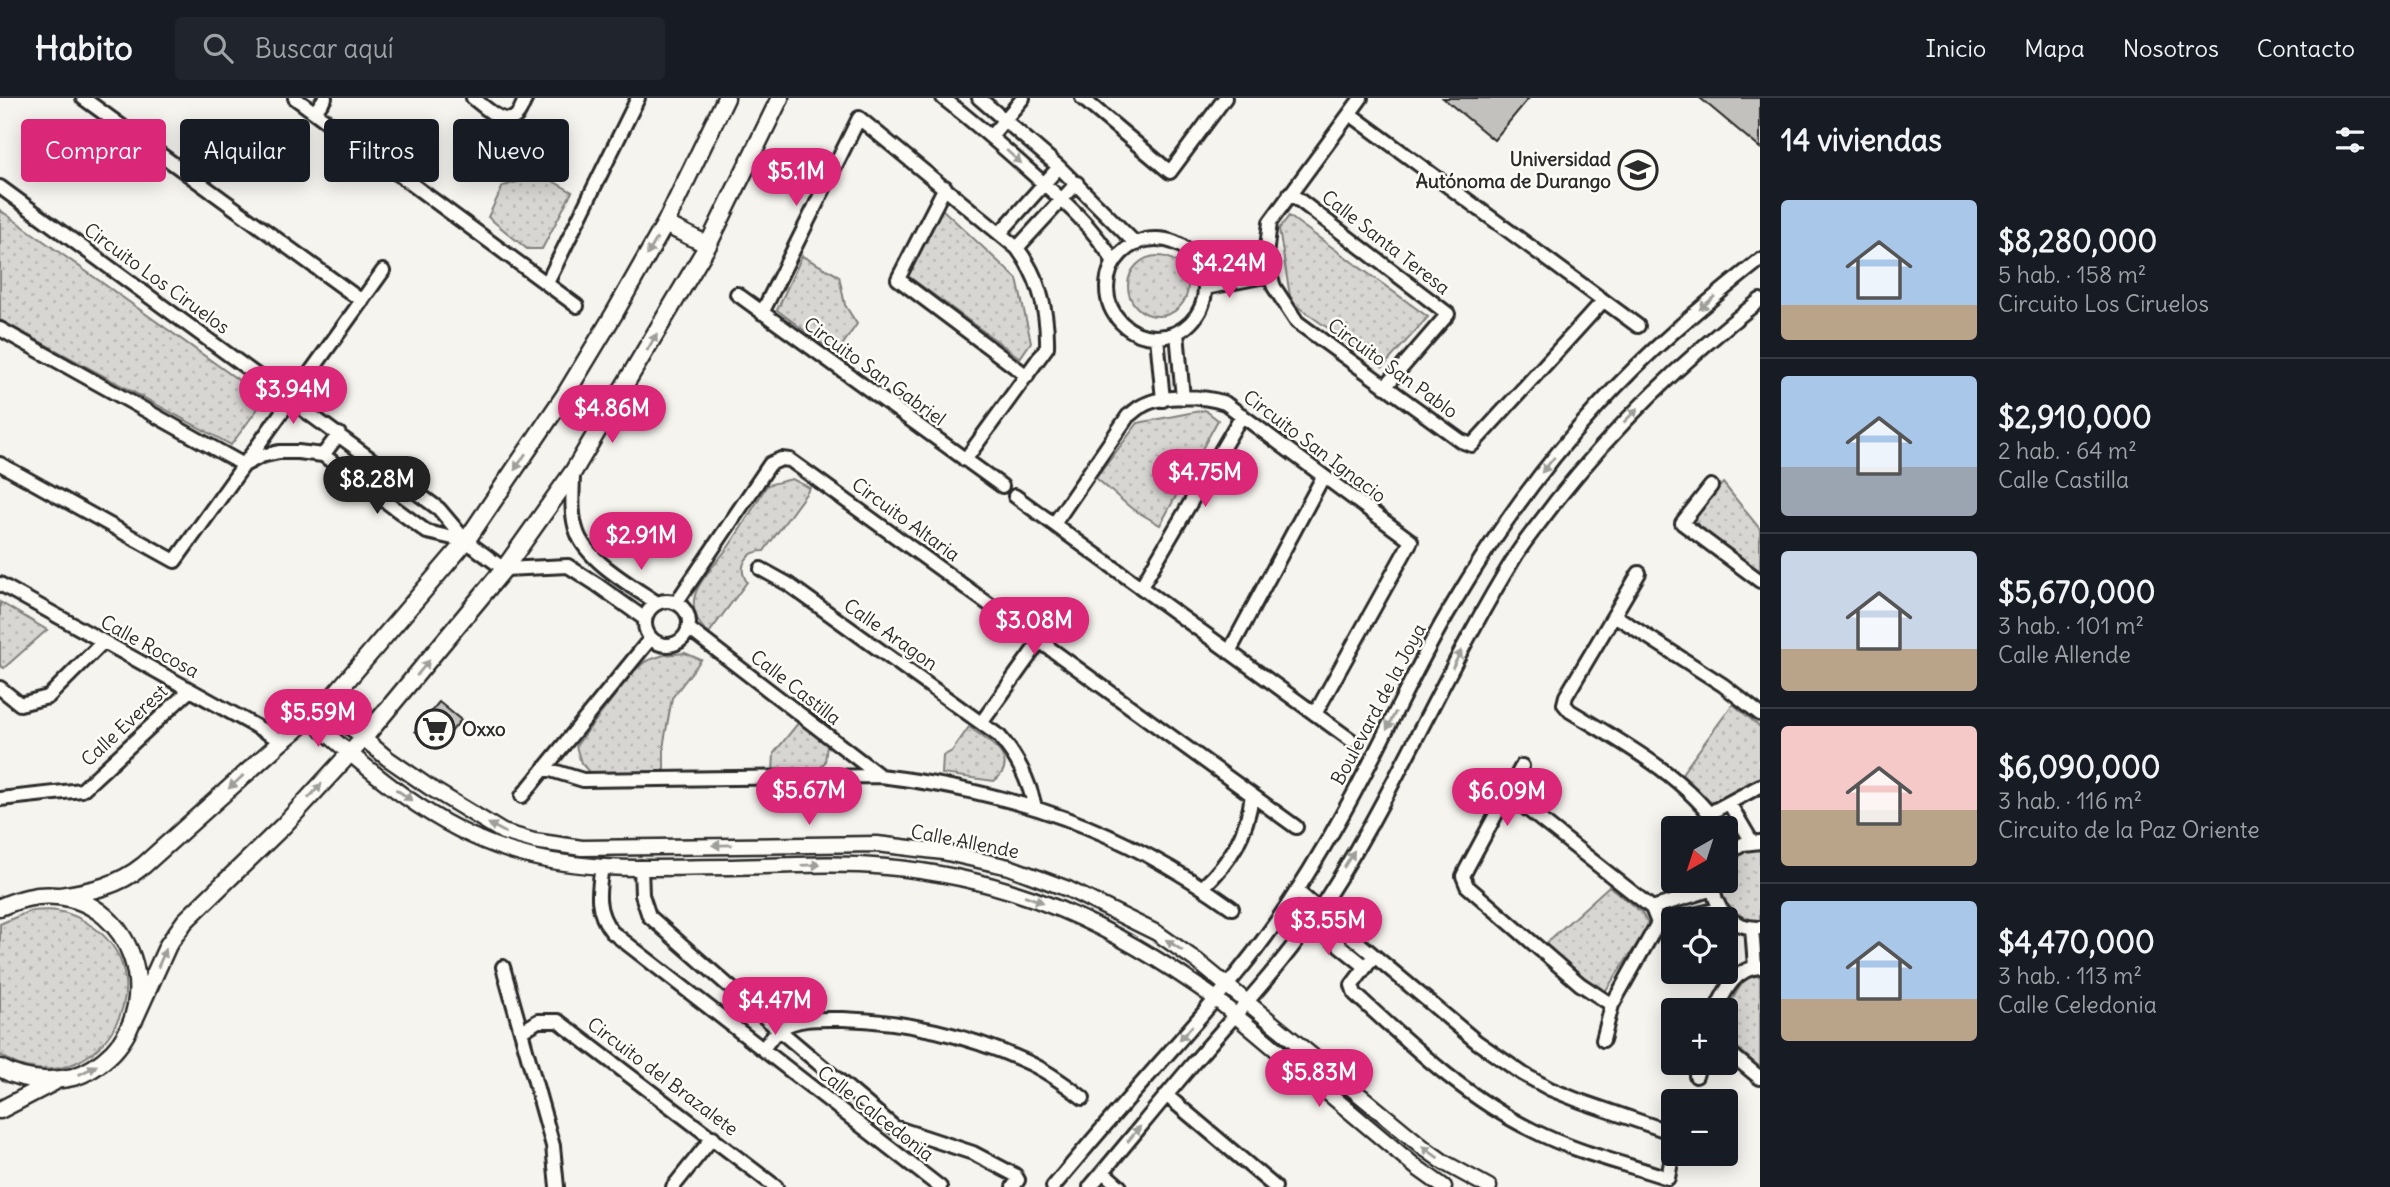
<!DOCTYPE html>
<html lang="es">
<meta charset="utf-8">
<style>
:root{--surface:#171b24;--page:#20242c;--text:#f1f3f6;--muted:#9ea1a6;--line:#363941;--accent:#db2777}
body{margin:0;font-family:Delius,sans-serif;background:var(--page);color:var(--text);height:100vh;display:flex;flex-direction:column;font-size:26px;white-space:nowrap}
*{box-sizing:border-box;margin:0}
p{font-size:23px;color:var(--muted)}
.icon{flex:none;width:38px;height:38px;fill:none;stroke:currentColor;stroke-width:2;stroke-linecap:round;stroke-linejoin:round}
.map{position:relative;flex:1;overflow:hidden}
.drawer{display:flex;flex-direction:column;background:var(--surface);width:630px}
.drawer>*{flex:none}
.guide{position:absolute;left:21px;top:21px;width:665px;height:63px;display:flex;gap:14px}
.needle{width:46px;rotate:219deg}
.controls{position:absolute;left:1661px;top:718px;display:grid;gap:14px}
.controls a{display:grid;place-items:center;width:77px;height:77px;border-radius:7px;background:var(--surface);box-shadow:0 4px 18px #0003;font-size:35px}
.price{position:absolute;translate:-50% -60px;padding:0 16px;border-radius:24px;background:var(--accent);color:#fff;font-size:23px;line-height:46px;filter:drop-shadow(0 2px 4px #0008)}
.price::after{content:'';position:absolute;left:50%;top:42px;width:21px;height:16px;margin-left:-10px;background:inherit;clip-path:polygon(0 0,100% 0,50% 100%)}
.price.selected{background:#222;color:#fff}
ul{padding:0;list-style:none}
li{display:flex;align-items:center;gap:21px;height:175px;padding:0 21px}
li+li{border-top:2px solid var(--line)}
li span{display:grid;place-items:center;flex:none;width:196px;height:140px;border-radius:7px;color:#555}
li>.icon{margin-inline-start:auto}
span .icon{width:84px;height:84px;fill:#fffc;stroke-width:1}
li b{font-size:30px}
h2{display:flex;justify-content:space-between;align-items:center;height:84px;padding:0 21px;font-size:30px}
.chip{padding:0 24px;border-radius:7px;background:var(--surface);box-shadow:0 4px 18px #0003;font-size:24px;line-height:63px}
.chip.selected{background:var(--accent);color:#fff}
header{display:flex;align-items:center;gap:42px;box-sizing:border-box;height:98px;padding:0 35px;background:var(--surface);border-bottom:2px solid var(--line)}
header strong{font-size:33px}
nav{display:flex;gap:38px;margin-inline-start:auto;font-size:24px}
.search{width:490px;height:63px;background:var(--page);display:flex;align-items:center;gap:18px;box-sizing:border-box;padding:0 24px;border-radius:7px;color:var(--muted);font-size:26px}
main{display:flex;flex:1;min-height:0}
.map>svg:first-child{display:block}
</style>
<header>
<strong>Habito</strong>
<div class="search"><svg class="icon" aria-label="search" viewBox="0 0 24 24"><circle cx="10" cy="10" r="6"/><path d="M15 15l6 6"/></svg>Buscar aquí</div>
<nav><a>Inicio</a><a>Mapa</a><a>Nosotros</a><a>Contacto</a></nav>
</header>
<main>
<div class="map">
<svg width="1760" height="1089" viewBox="0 0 1760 1089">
<defs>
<pattern id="green-dots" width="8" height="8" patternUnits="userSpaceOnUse" patternTransform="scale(1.75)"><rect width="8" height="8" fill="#d7d6d2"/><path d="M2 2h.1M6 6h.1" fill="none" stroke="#b9b8b4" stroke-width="1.8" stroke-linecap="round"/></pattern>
</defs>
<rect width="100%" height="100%" fill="#f5f4ef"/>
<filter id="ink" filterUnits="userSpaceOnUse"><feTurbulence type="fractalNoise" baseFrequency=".0143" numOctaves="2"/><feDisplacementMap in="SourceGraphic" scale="14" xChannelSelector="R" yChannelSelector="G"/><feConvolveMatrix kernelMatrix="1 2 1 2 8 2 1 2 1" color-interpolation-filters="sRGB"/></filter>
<g filter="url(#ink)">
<path fill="url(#green-dots)" stroke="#81807e" stroke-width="2" d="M542 77 572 94 542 151H527L488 119 503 88Z
M942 111 1017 181 1031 244 1020 260 908 178Z
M0 112 265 301 231 347 0 222Z
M1289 118 1428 219 1383 269 1291 204 1279 131Z
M1128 188a30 30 0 1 1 60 0a30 30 0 1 1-60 0Z
M802 158 839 178 845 207 857 226 836 256 777 212Z
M1205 312 1218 322 1160 427 1131 410 1096 380 1138 325Z
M792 381 810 390 764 453C746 453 737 469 747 484L709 535C697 526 691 512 695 497 699 482 720 461 729 448 743 428 755 407 767 387Z
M1723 385 1760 431V474L1687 425Z
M0 504 47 532 4 570 0 568Z
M685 555 701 562 672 600 664 644V674H589L581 665 576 648 634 573 646 563 664 557Z
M1733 606 1760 629V681L1711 706 1680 678Z
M799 624 827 647 825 664 817 674 773 675 774 655Z
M969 629C986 642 1023 661 994 683L942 676 943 658 952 653Z
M1760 751V823C1735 826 1721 806 1720 784L1726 782C1726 759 1738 752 1760 751Z
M1609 788 1642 815 1649 828 1604 895 1544 847Z
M30 813C39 813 49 811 57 813 72 815 84 822 96 831 165 884 101 995 19 967 13 965 6 960 0 957V826Z
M1760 878V970L1726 939V913L1745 879Z"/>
<path fill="#c2c1be" stroke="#2b2b2b" stroke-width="2" d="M1443 0H1529L1494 42Z
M1700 0H1760V50Z
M439 604 461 622 437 651 415 633Z"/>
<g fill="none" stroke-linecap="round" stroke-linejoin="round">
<g stroke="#2b2b2b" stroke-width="18">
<path id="minor" d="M83 0 362 203
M295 0 577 208
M473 0C484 8 506 32 518 16 521 12 523 5 526 0
M943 0C975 25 1004 50 1034 77 1064 103 1094 130 1114 164
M979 0 1059 69 1136 146
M1082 0 1170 74 1225 0
M1361 0 1270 124 1266 158 1270 177 1274 189 1297 224 1461 343 1472 347 1603 203
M315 14 325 0
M1350 16 1638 228
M991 38 1023 0
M0 89 439 411 466 443 504 471 568 468 596 486 645 521
M945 89 898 181 1027 278
M1290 95 1448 216 1385 289
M1000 135 1059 69
M1107 190a49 49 0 1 1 98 0a49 49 0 1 1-98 0Z
M1017 150 1077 85
M1201 170 1266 158
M547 185 638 0
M1205 190 1270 177
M737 196 1002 388
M762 215 859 20 1017 150C1039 179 1048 213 1047 249L965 362
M0 231 244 367 261 358 279 354H298L323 357 427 434 466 443
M1177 235 1183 300
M1157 239 1163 302
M323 357 339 336
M0 366 175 463 383 173
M573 374C573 394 570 415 577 434 586 462 632 488 657 505
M1711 388 1682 425 1760 483
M1015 398 1351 642
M1054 426 1128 318C1133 315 1137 310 1142 308 1162 296 1204 298 1225 305L1411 443 1315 616
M761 471 788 486 999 638C1018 660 1028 681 1035 709
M1639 475 1566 598 1564 606 1570 613C1623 645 1685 678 1720 730
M0 486 282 643
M1141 489 1242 317
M645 525a22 22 0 1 1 44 0a22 22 0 1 1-44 0Z
M676 505 770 366 781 361 790 362 1296 729
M1614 517 1723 587 1760 616
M688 530 880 678
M1229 554 1323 379
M0 590 20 606 48 599 103 544
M982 624 1040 543
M1522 668 1467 770 1463 778 1467 788 1580 886 1612 907
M544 670 583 682 880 678C1014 694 1122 731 1232 810
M1507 695 1652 810 1658 825
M522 698 651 540
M0 701 82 692 190 592
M1729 705 1752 744
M1710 715 1760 688
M1726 737 1735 749
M1726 757 1743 746 1760 744
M602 768C598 794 595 813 612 834L940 1089
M641 769 642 797 649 818 779 932 894 1029 973 1055 1015 1077 1018 1082 1013 1089
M1713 782C1712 810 1732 831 1760 830
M1203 789C1231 763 1247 736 1252 697
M1297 793 1477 944 1523 976 1550 991 1580 1003 1673 1035
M1288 806 1366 869
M1652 810 1713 791
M1675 821 1720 811
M1752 830 1755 869
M1374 858 1352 887 1355 896C1410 946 1465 999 1532 1032 1575 1054 1623 1065 1668 1080L1673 1053
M503 869 553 1048 557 1089
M1716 912C1725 892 1736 870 1760 869
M521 934 538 923H558L776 1089
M1603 942 1612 907 1658 825 1673 821
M763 951C768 945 773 936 780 931 798 919 822 921 843 921 906 923 967 937 1025 963 1046 972 1065 986 1083 1000
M1726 952 1760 980
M1696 978 1700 964
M1166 997 1275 1089
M1103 1074 1120 1089
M673 1089 713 1039
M1053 1089C1092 1042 1132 996 1173 950 1213 904 1253 860 1287 808 1320 758 1351 703 1378 649 1402 602 1424 554 1452 508 1494 437 1542 369 1598 308 1647 254 1703 207 1760 162
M1090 1089C1124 1049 1157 1008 1191 968 1231 921 1274 876 1310 825 1390 709 1441 577 1516 457 1528 438 1543 421 1556 403 1615 328 1684 261 1760 202"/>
</g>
<g stroke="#2b2b2b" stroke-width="19">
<path id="tertiary" d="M325 608 387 660 429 689 503 734 534 743 582 750 877 746 943 754 1009 769 1068 791 1157 835 1197 863 1424 1050 1445 1065 1489 1089
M309 620C369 673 433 729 511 753 583 776 659 769 732 769 784 768 835 764 886 769 1014 780 1113 827 1216 901L1416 1069 1444 1089"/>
</g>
<g stroke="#2b2b2b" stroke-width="21">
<path id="secondary" d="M665 126 708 147
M60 798C92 793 118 788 144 767L282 643 325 608 466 443 565 297 614 216 665 126 726 0
M0 809C19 801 36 796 57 798 132 805 163 901 113 954 102 965 88 975 73 979 47 985 23 983 0 970
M134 922 168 847 185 823 284 727 363 641 504 471 573 374 708 147 780 0
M0 1012 54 984"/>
</g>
<use href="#minor" stroke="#fdfcf7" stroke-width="12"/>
<use href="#tertiary" stroke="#fdfcf7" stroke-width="14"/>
<use href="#secondary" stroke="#fdfcf7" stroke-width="16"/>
</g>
<defs><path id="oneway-solid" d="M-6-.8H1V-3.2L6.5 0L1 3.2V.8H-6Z" transform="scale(1.75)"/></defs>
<g fill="#9e9e9b">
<use href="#oneway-solid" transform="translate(1014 59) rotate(42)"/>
<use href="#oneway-solid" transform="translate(652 149) rotate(120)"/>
<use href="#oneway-solid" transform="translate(1707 205) rotate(139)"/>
<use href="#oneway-solid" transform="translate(652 244) rotate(-60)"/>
<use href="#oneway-solid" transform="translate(1631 317) rotate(-45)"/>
<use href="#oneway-solid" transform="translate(520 364) rotate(124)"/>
<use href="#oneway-solid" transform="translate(1548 367) rotate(130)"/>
<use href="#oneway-solid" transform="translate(1457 561) rotate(-62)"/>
<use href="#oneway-solid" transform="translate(423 570) rotate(-50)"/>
<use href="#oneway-solid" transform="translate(1391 623) rotate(116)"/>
<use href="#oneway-solid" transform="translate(236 684) rotate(138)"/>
<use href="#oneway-solid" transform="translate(315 693) rotate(-48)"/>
<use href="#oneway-solid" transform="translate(404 697) rotate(35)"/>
<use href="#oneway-solid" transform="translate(497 730) rotate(-152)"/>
<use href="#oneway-solid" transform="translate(722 747) rotate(179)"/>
<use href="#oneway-solid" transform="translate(1349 761) rotate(-58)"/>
<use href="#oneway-solid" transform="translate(811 767) rotate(-2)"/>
<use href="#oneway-solid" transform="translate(1034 801) rotate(20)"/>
<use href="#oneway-solid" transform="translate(1174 847) rotate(-146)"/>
<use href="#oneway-solid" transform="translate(162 860) rotate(-66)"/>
<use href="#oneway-solid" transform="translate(1186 935) rotate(131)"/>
<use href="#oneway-solid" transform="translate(88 972) rotate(-27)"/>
<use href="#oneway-solid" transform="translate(1134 1036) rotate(-50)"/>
<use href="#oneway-solid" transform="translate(1430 1054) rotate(-144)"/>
</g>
</g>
<defs>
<g id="university-ring" transform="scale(2.0125)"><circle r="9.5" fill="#fdfcf7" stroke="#2b2b2b" stroke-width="1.5"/><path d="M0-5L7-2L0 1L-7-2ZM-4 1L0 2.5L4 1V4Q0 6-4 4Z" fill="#2b2b2b"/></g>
<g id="supermarket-ring" transform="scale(2.0125)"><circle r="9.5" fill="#fdfcf7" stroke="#2b2b2b" stroke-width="1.5"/><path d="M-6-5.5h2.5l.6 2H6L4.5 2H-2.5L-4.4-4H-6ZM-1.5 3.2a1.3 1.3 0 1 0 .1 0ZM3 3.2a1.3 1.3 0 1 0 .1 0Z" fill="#2b2b2b"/></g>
</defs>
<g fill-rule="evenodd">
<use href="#university-ring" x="1638" y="72"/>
<use href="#supermarket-ring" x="435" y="631"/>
</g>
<g text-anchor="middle" stroke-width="5" stroke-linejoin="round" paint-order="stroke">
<g font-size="19" font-weight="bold" fill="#2b2b2b" stroke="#fdfcf7" text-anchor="end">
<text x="1611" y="68">Universidad<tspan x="1611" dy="22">Autónoma de Durango</tspan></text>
<text x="462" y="638" text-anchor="start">Oxxo</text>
</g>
<g font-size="19" fill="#2b2b2b" stroke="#fdfcf7">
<text transform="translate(1386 144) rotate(38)" y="7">Calle Santa Teresa</text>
<text transform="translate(157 180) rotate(36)" y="7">Circuito Los Ciruelos</text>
<text transform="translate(1393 270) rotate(36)" y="7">Circuito San Pablo</text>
<text transform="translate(875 273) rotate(36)" y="7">Circuito San Gabriel</text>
<text transform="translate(1315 348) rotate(37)" y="7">Circuito San Ignacio</text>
<text transform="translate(906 421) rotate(36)" y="7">Circuito Altaria</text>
<text transform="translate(891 536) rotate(35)" y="7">Calle Aragon</text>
<text transform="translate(150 548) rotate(29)" y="7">Calle Rocosa</text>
<text transform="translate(796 589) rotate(38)" y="7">Calle Castilla</text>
<text transform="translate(1378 606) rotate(-62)" y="7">Boulevard de la Joya</text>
<text transform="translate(124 627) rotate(-43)" y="7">Calle Everest</text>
<text transform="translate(965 743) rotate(11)" y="7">Calle Allende</text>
<text transform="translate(663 978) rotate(37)" y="7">Circuito del Brazalete</text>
<text transform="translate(876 1015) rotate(38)" y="7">Calle Calcedonia</text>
</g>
</g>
</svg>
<div class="controls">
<a><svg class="needle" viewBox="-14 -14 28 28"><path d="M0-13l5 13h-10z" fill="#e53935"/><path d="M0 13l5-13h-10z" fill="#9ea1a6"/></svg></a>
<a><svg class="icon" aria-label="locate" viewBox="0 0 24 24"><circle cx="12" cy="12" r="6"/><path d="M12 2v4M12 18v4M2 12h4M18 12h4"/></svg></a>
<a>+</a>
<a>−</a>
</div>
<b class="price" style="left:796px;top:110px">$5.1M</b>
<b class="price" style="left:1229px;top:202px">$4.24M</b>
<b class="price" style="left:293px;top:328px">$3.94M</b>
<b class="price" style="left:612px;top:347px">$4.86M</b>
<b class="price" style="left:1205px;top:411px">$4.75M</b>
<b class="price selected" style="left:377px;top:418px">$8.28M</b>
<b class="price" style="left:641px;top:474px">$2.91M</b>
<b class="price" style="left:1034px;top:559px">$3.08M</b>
<b class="price" style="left:318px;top:651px">$5.59M</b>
<b class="price" style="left:809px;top:729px">$5.67M</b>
<b class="price" style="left:1507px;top:730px">$6.09M</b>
<b class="price" style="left:1328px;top:859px">$3.55M</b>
<b class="price" style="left:775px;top:939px">$4.47M</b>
<b class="price" style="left:1319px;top:1011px">$5.83M</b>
<div class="guide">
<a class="chip selected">Comprar</a>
<a class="chip">Alquilar</a>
<a class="chip">Filtros</a>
<a class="chip">Nuevo</a>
</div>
</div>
<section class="drawer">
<h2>14 viviendas<svg class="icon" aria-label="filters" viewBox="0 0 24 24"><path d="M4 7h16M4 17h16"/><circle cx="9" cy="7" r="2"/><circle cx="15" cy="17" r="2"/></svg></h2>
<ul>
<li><span style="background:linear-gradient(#a9c7e8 75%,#b9a48a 0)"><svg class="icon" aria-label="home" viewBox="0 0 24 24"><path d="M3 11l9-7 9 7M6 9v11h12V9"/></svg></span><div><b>$8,280,000</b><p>5 hab. · 158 m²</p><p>Circuito Los Ciruelos</p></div></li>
<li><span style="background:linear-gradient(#a9c7e8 65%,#9aa5b1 0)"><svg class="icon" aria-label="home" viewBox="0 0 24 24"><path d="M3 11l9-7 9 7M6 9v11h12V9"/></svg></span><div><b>$2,910,000</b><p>2 hab. · 64 m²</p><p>Calle Castilla</p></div></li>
<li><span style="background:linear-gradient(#c9d6e8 70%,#b9a48a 0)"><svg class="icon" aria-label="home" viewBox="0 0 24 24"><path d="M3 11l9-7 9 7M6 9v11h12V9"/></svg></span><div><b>$5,670,000</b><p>3 hab. · 101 m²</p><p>Calle Allende</p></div></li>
<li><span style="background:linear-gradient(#f6c9c9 60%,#b9a48a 0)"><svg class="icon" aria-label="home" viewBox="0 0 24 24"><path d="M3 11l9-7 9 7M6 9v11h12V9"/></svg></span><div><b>$6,090,000</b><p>3 hab. · 116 m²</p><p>Circuito de la Paz Oriente</p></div></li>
<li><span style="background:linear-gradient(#a9c7e8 70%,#b9a48a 0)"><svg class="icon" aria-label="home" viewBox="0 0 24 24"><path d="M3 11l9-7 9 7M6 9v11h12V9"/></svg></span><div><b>$4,470,000</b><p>3 hab. · 113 m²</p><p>Calle Celedonia</p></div></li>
</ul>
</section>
</main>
